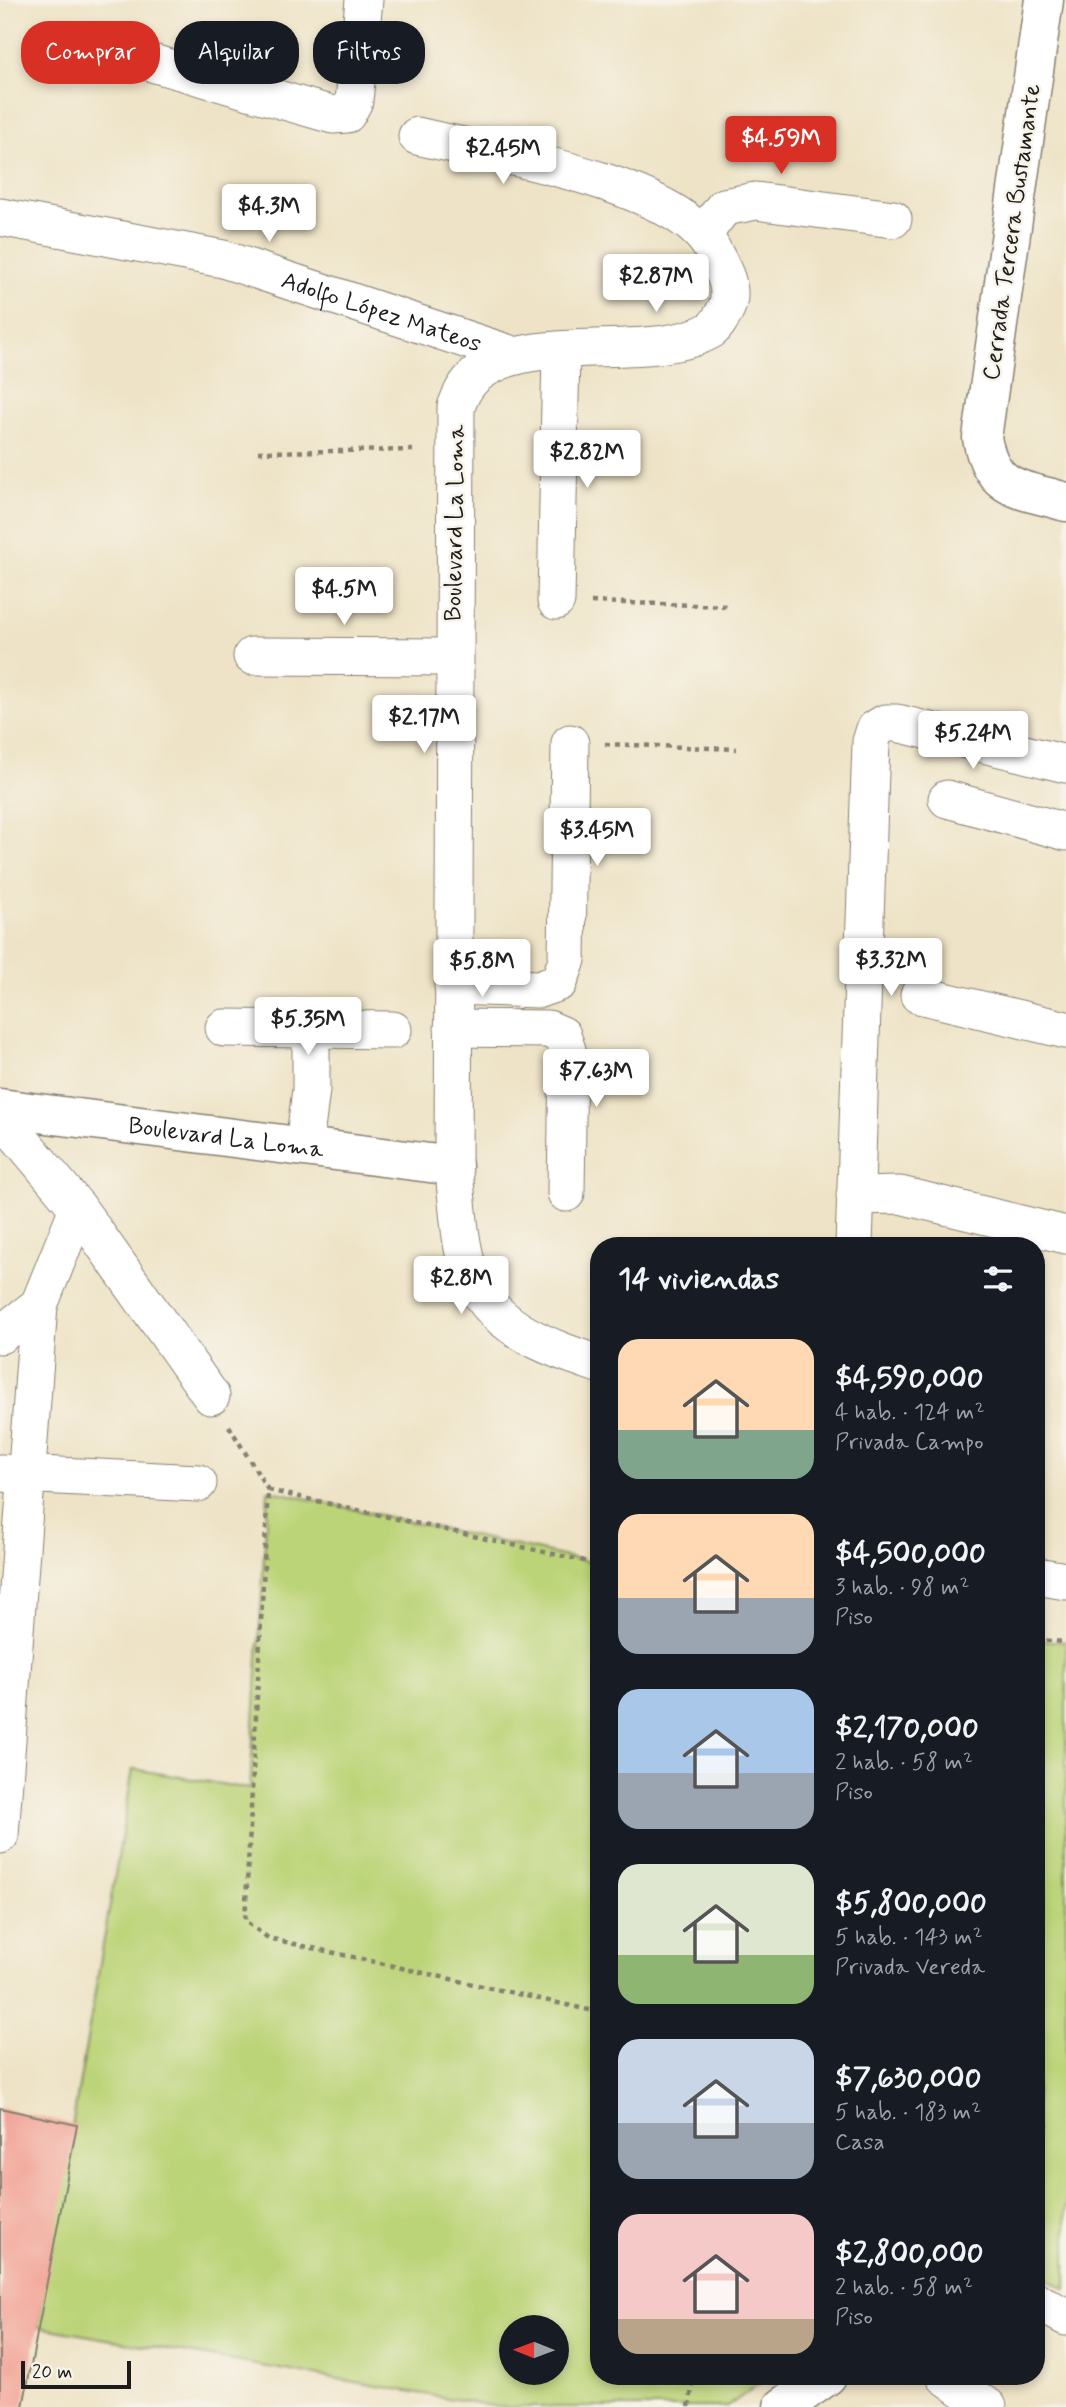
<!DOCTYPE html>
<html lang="es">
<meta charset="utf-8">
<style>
:root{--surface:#171b24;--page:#20242c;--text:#f1f3f6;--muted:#9ea1a6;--accent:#d93025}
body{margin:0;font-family:Mynerve,sans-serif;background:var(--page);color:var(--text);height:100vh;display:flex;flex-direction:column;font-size:26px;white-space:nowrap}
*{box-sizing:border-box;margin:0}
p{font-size:23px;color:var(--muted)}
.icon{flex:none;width:38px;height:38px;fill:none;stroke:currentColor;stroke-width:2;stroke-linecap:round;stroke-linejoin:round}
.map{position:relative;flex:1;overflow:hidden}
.panel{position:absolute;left:590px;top:1237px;width:455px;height:1148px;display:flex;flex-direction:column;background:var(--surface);border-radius:28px;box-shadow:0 4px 10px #0003}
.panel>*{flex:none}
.hud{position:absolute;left:21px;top:21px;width:464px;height:63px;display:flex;gap:14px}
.needle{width:46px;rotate:271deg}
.buttons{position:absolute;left:499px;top:2315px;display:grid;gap:14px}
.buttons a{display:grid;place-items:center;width:70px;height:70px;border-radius:50%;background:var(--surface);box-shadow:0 4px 10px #0003;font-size:35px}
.scale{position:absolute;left:21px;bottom:18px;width:110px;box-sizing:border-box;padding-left:7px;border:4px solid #1c1c1c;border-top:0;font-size:19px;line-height:24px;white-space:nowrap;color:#1c1c1c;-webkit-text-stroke:5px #f7f3e8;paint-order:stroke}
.price{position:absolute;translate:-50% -60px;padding:0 16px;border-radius:7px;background:#fff;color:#222;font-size:23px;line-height:46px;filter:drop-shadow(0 2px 4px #0008)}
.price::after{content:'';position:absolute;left:50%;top:42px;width:21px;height:16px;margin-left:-10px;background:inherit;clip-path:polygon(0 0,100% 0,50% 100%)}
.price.selected{background:var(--accent);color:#fff}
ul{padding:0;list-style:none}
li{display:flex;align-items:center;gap:21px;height:175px;padding:0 28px}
li span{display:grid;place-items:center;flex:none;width:196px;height:140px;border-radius:21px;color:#555}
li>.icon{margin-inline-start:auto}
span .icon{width:84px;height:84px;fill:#fffc;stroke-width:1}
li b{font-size:30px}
h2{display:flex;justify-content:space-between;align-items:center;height:84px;padding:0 28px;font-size:30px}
.pill{padding:0 24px;border-radius:28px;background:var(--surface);box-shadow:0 4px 10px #0003;font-size:24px;line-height:63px}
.pill.selected{background:var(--accent);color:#fff}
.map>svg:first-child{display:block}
</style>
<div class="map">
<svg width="1066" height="2407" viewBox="0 0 1066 2407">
<rect width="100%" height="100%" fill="#f7f3e8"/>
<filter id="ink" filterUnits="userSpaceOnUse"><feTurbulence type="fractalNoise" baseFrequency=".0143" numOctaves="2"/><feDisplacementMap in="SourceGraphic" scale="14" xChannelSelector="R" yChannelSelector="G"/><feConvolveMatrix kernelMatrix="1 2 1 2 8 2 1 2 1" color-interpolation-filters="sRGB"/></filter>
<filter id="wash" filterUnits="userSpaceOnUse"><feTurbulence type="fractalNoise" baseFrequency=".00686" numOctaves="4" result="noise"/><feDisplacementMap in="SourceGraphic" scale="28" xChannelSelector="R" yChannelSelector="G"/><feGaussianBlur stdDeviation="1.57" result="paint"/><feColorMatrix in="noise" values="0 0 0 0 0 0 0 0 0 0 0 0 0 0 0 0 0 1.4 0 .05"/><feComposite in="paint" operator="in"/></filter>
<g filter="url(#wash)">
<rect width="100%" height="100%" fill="#eee3c6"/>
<path fill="#bcd478" stroke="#6c784a" stroke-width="2" fill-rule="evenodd" d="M268 1490 598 1564V2376L768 2377 727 2407H499L38 2327 133 1769 250 1789ZM511 2328H556V2373H511Z
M1036 1640 1066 1642V2289L1036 2272Z"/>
<g id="blocks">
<path fill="#f2a598" d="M0 2108 77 2125 23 2407H0Z"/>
</g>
</g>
<g filter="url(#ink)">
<use href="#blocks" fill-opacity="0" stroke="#858071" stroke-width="2"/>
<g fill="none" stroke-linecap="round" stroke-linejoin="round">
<g stroke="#858071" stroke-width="39">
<g id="minor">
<path d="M121 54 333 115 347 114 354 101 364 0"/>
<path d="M417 136C488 153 678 182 712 249 720 265 733 284 728 303 726 310 717 326 711 330 653 364 528 329 475 376 465 385 461 394 456 407L453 1166C458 1199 458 1237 468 1268 488 1327 545 1346 598 1364"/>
<path id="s1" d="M0 217 223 259 516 356"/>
<path d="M704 233 724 207 756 201 893 219"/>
<path d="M556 601 561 351"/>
<path d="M252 656 453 657"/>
<path d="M947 799 1066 832"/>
<path d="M453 986 539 989 559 982 567 960 570 743"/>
<path d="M919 995 1066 1030"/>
<path d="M224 1028 393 1030"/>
<path d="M453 1028 548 1029 562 1035 568 1053 566 1193"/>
<path d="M0 1115 78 1208 211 1396"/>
<path d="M304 1145 311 1090V1028"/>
<path d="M855 1196 900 1195 1066 1235"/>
<path d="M854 1246 871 742 875 729 885 723H897L1066 764"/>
<path d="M0 1335 39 1305 78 1208"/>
<path d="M0 1473 198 1483"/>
<path d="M1036 1576 1066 1581"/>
<path d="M0 1835 39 1305"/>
<path d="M1036 2301 1066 2317"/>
<path d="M945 2376 988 2407"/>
</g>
</g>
<g stroke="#858071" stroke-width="41">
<g id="major">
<path d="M1044 0 982 438C992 492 1020 488 1066 502"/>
<path id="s2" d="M0 1108 453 1166"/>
<path d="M783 2407 827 2376"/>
</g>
</g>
<path stroke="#858071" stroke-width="4.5" stroke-dasharray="5 5" stroke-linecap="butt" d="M258 452 418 450
M591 602 730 606
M605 744 737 749
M229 1426 268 1490 245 1921 268 1938 598 2012
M268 1490 598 1564
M1036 1640 1066 1642
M689 2407 694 2376"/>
<use href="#minor" stroke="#fff" stroke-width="37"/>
<use href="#major" stroke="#fff" stroke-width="38"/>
</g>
</g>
<g text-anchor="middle" stroke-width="5" stroke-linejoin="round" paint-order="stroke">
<g font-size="24" fill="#1c1c1c" stroke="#f7f3e8">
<text transform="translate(1011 232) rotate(-82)" y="8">Cerrada Tercera Bustamante</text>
<text dy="8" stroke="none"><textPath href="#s1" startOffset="394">Adolfo López Mateos</textPath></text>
<text transform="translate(454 523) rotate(-89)" y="8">Boulevard La Loma</text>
<text dy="8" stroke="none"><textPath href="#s2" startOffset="228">Boulevard La Loma</textPath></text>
</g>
</g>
</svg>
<div class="buttons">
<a><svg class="needle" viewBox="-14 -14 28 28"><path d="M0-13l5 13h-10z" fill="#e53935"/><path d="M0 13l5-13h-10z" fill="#9ea1a6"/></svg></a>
</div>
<div class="scale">20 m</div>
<b class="price selected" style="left:781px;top:176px">$4.59M</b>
<b class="price" style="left:503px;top:186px">$2.45M</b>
<b class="price" style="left:269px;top:244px">$4.3M</b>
<b class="price" style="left:656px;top:314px">$2.87M</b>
<b class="price" style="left:587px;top:490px">$2.82M</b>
<b class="price" style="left:344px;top:627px">$4.5M</b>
<b class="price" style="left:424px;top:755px">$2.17M</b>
<b class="price" style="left:973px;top:771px">$5.24M</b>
<b class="price" style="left:597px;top:868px">$3.45M</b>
<b class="price" style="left:891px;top:998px">$3.32M</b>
<b class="price" style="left:482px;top:999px">$5.8M</b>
<b class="price" style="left:308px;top:1057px">$5.35M</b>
<b class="price" style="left:596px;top:1109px">$7.63M</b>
<b class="price" style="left:461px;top:1316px">$2.8M</b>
<div class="hud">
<a class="pill selected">Comprar</a>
<a class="pill">Alquilar</a>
<a class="pill">Filtros</a>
</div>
<section class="panel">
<h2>14 viviendas<svg class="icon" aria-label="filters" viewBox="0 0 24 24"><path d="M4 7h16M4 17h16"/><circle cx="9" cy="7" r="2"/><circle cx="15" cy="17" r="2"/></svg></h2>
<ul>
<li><span style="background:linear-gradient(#ffd9b3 65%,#7fa58c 0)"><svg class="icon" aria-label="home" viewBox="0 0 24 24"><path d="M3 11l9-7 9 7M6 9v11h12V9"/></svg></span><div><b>$4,590,000</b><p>4 hab. · 124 m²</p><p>Privada Campo</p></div></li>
<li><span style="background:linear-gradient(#ffd9b3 60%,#9aa5b1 0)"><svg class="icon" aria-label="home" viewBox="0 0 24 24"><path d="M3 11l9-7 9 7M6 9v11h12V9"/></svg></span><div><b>$4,500,000</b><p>3 hab. · 98 m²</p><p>Piso</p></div></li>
<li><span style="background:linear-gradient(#a9c7e8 60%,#9aa5b1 0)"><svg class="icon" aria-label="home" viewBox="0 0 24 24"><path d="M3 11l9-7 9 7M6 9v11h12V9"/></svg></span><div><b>$2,170,000</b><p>2 hab. · 58 m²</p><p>Piso</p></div></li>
<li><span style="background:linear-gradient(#dfe7d0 65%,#8fb573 0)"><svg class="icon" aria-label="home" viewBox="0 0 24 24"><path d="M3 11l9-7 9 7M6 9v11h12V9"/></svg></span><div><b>$5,800,000</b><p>5 hab. · 143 m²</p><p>Privada Vereda</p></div></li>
<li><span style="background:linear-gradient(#c9d6e8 60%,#9aa5b1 0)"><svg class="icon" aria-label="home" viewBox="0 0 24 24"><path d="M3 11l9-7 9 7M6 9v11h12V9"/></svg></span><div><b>$7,630,000</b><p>5 hab. · 183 m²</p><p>Casa</p></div></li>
<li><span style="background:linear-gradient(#f6c9c9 75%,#b9a48a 0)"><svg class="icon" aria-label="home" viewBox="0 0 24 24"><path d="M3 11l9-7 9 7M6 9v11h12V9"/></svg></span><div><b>$2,800,000</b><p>2 hab. · 58 m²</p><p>Piso</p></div></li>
</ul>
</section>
</div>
